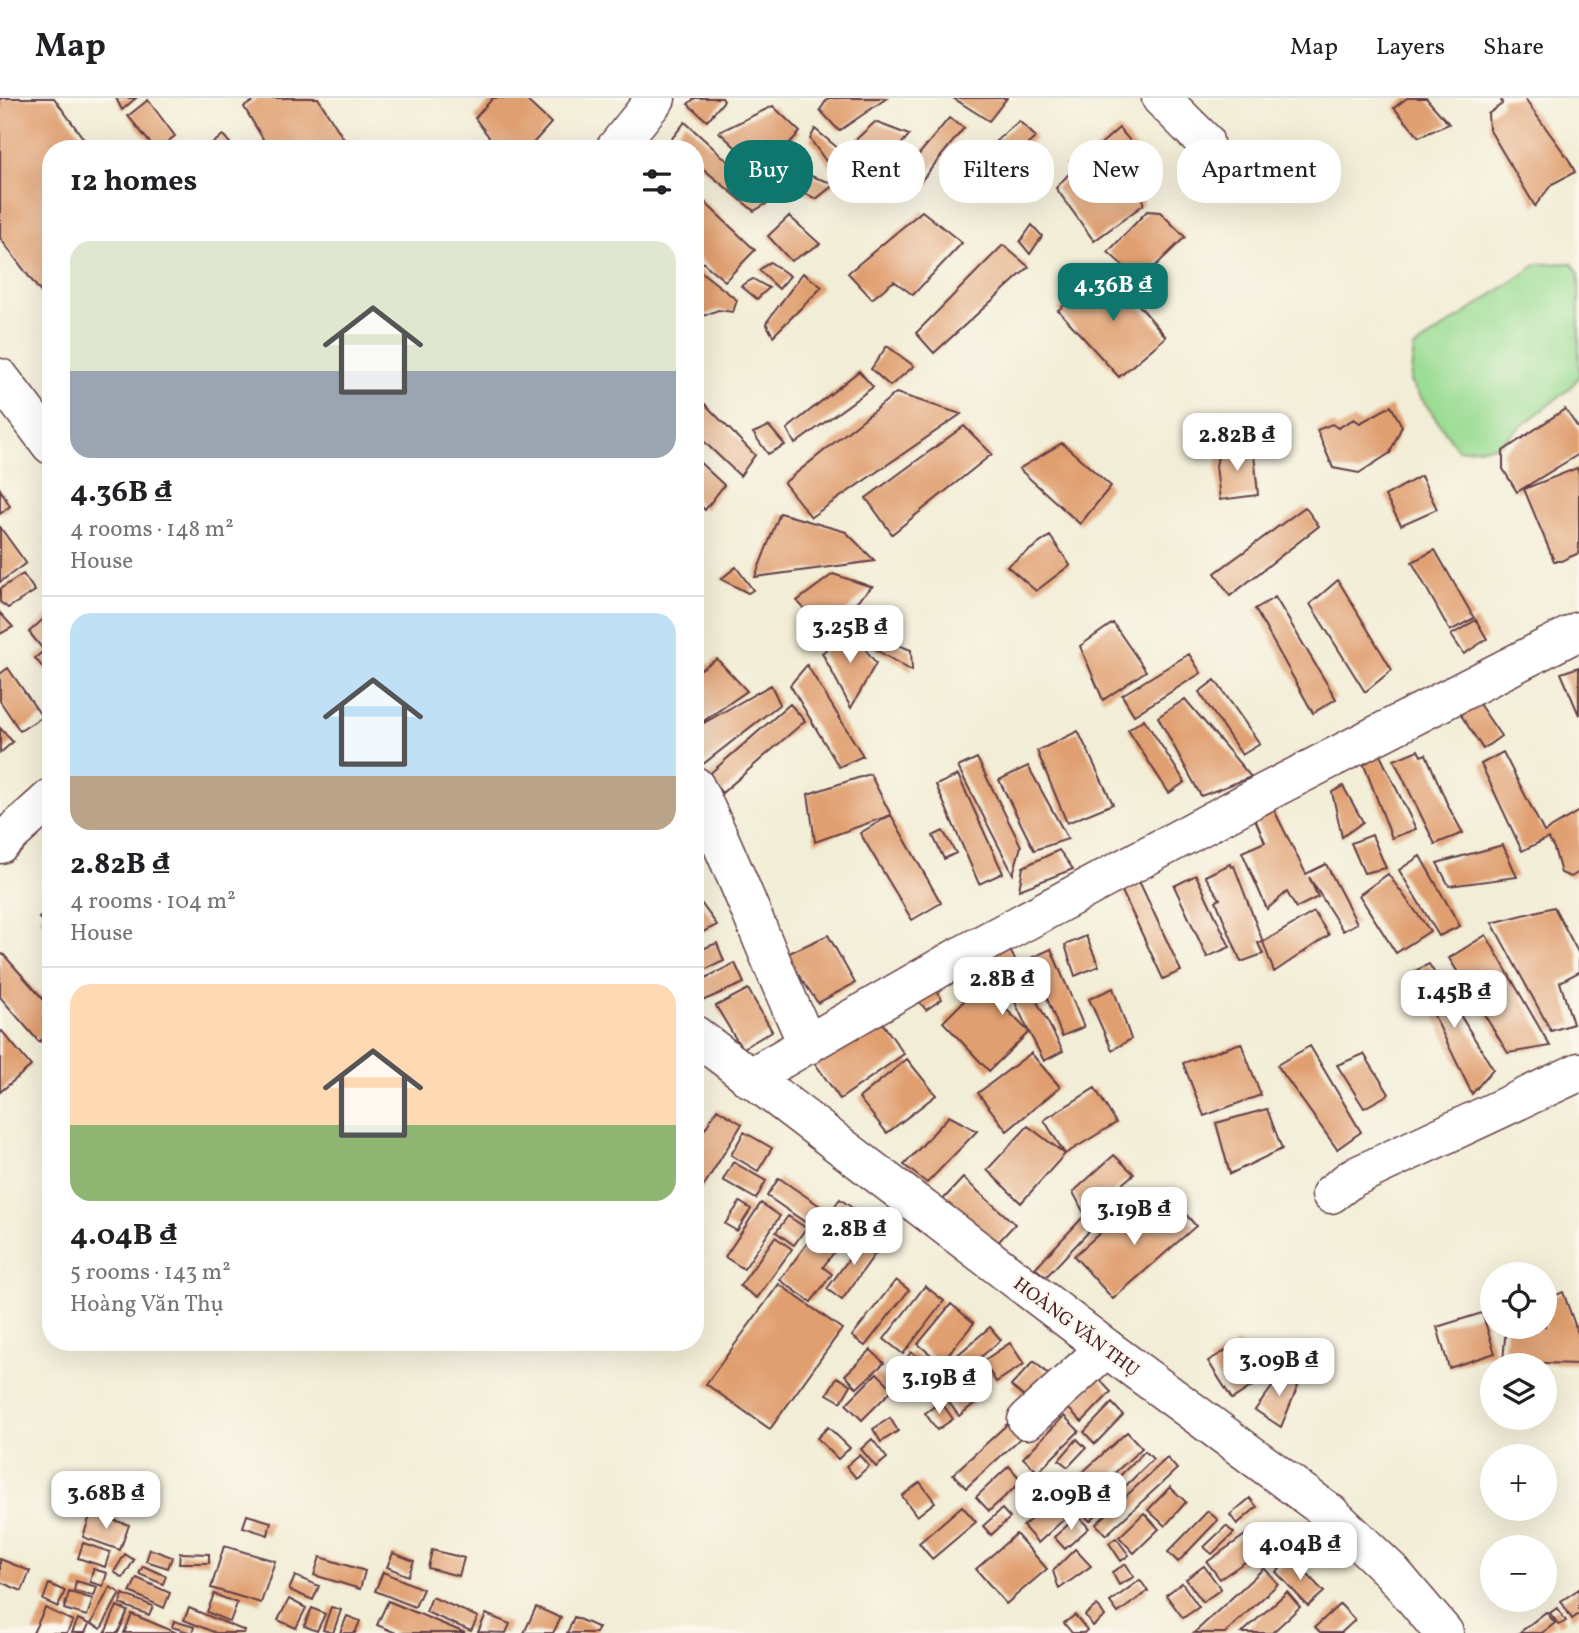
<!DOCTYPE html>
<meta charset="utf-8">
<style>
:root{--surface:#fff;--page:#f6f6f6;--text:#202124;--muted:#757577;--line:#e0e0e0;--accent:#0f766e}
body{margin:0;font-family:Vollkorn,serif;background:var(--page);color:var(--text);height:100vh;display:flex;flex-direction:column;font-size:26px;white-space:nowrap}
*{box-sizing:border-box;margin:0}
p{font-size:23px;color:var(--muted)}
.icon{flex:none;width:38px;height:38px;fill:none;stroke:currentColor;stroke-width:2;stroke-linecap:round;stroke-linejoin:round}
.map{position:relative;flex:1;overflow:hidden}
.drawer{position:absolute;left:42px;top:42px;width:662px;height:1211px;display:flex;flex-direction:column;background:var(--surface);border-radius:28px;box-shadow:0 7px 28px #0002}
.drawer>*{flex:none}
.guide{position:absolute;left:724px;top:42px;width:665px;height:63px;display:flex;gap:14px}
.buttons{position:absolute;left:1480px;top:1164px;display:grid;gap:14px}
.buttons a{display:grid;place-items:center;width:77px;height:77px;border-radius:50%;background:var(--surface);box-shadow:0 7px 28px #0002;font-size:35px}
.price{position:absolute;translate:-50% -60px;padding:0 16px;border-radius:14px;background:#fff;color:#222;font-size:23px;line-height:46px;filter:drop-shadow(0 2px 4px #0008)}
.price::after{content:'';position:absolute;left:50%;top:42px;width:21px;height:16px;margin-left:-10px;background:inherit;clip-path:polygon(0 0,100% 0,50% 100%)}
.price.active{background:var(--accent);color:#fff}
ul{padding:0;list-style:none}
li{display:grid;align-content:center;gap:14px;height:371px;padding:0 28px}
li+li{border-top:2px solid var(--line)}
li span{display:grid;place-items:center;height:217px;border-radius:21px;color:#555}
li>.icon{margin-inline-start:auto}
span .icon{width:126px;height:126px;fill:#fffc;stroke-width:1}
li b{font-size:30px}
h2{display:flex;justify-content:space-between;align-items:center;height:84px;padding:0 28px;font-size:30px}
.pill{padding:0 24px;border-radius:28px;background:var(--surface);box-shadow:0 7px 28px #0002;font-size:24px;line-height:63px}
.pill.active{background:var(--accent);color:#fff}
header{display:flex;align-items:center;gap:42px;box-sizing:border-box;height:98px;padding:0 35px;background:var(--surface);border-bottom:2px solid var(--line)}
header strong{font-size:33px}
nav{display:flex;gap:38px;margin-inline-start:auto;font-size:24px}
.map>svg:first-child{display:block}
</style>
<header>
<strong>Map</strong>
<nav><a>Map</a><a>Layers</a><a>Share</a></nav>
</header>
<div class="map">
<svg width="1579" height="1535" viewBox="0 0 1579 1535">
<rect width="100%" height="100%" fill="#fbf7ec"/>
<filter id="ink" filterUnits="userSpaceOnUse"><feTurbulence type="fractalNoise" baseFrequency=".0143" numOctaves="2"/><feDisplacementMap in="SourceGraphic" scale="14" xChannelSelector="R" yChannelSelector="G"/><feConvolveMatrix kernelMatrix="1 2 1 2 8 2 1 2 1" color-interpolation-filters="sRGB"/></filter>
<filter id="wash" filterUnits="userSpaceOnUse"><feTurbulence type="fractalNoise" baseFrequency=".00686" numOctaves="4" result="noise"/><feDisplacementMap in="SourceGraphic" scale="28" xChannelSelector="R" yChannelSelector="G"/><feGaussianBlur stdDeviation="1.57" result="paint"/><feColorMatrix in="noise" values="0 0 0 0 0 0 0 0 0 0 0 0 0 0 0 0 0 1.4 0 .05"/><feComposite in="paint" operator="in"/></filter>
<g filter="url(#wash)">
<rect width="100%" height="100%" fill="#f2edd6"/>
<path fill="#9bdd94" stroke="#727e60" stroke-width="2" d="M1572 165 1579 176V279L1570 290 1496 348 1458 352 1410 284 1414 250 1538 166Z"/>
<g id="blocks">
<path fill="#e09f6f" d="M0 0H54L91 51H51V208L0 140Z
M116 0H136L122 12Z
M258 0H318L350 51H269L244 9Z
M493 0H524L551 25 528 51H498L475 20Z
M695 0H722L724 3 707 23 688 6Z
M828 0H887L839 33 820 12Z
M953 0H1007L989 23Z
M1407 0H1426L1449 26 1419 39 1394 10Z
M1501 0H1524L1569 62 1575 74 1552 86 1535 108 1489 31 1488 16 1502 6Z
M148 2 175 38 158 51H155L128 18Z
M773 8 800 34 762 74 719 34Z
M949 20 964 30 913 93 896 84Z
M1019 23 1036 39 1015 58 995 44Z
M685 24 771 103 754 113 695 64V51H679L670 43Z
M875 24 909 37 875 78 850 47Z
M1119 30 1145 60 1143 107 1094 143 1056 90 1076 68 1070 63 1081 55 1087 58Z
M815 31 845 56 831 70 810 41Z
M223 37 235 51H206Z
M799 74 835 86 816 101 791 88Z
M695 95 755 152 725 183 695 158Z
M922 113 962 145 913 197 894 183 872 201 848 175Z
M1147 113 1160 114 1185 139 1140 183 1108 154Z
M789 118 820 146 791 163 768 138Z
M1032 127 1042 138 1030 156 1020 144Z
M1003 147 1029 169 934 255 916 235Z
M770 164 790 178 779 191 759 172Z
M695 169 737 202 733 214 718 212 703 218 695 211Z
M1109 172 1166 239 1119 279 1058 212Z
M803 175 822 189 773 238 766 225Z
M753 181 769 190 757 201 741 188Z
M887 248 914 268 890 288 871 271Z
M859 273 873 289 795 346 787 331Z
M896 295 961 316 811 419 784 385Z
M695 296 755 357 740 378 695 335Z
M1391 308 1402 328 1390 355 1359 375 1333 370 1317 332 1332 326 1338 330 1354 321 1360 325Z
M1565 311 1579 331V356L1517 394 1503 371V353Z
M769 328 785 347 768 356 753 335Z
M964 328 992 356 892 436 866 400Z
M1062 345 1111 388 1080 426 1019 371Z
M1253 346 1258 397 1220 402 1216 368 1218 358 1233 348Z
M695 360 724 387 705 412 695 402Z
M1577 370 1579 376V455L1561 463H1554L1524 391Z
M1421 378 1437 411 1401 427 1385 398Z
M0 391 10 408 0 416Z
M1305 409 1319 428 1230 498 1215 475Z
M780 415 846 434 875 463 755 479Z
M0 429 26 465 0 484Z
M1050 438 1070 467 1036 493 1007 468Z
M1435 452 1474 520 1450 533 1412 464Z
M736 469 753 492 748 495 721 481Z
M23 476 35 493 8 510 0 504V491Z
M833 476 872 489 825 533 797 503Z
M1338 482 1392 572 1365 594 1310 506Z
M1275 499 1336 601 1313 615 1255 511Z
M51 514V543L42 550 29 534Z
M0 515 13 529 0 536Z
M1476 522 1487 541 1464 556 1451 537Z
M1113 525 1146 573 1103 602 1080 548Z
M850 532 876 565 851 610 822 555Z
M882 541 911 552 912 573 876 552Z
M51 547V574L48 576 35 560Z
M1189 556 1201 575 1134 617 1122 597Z
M717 561 747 593 695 629V575Z
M807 567 863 658 839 669 790 587Z
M1579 569V617L1561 575Z
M8 570 42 619 20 633 0 603V576Z
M1215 582 1260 646 1242 657 1199 594Z
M771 587 780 606 702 667 695 654V630Z
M1185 601 1251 679 1201 698 1158 619Z
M1477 603 1501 638 1483 651 1459 614Z
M790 606 805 623 722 695 707 678Z
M1144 621 1185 684 1169 695 1128 632Z
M0 630 13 644 0 655Z
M1078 633 1113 706 1067 725 1037 653Z
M1418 652 1421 658 1426 656 1448 708 1463 735 1435 746 1394 662Z
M1503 654 1544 734 1579 713V774L1571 779 1561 775 1554 750 1548 740 1522 753 1481 666Z
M1379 655 1416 731 1392 740 1364 667Z
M977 660 1021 748 1013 776 958 669Z
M1028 668 1068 741 1034 752 999 682Z
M870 676 891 717 815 744 808 696Z
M958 677 1003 775 979 786 936 687Z
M1343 688 1363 724 1342 739 1332 694Z
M1274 712 1306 776 1326 766 1357 825 1343 833 1309 779 1318 799 1296 810 1287 794 1267 811 1242 754 1265 744 1255 721Z
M891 717 941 805 912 822 860 735Z
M943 733 956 755 944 761 933 738Z
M1372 737 1386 770 1364 775 1351 745Z
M1503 747 1517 779 1449 788 1437 765Z
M1059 752 1073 771 1019 792 1023 769Z
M1420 758 1460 828 1439 838 1399 772Z
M1230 766 1231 769 1234 768 1263 844 1314 814 1329 837 1274 874 1263 844 1258 845 1263 856 1241 864 1216 803 1220 801 1205 778Z
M1388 776 1430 833 1396 855 1359 797Z
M1196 777 1230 849 1207 859 1174 788Z
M1139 783 1181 873 1163 881 1121 791Z
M701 805 717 827 695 838V808Z
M51 809V832L39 820Z
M1554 809 1579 856V874L1560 884 1573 926 1551 933 1492 825Z
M828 837 855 885 818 905 785 857Z
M1486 837 1550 948 1508 955 1449 860Z
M1086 838 1099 868 1075 878 1065 847Z
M1003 839 1063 953 1044 963 1029 934 989 973 943 924 981 886 1029 934 988 847Z
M717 845 724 863 695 876V854Z
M1051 851 1084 929 1062 938 1031 860Z
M3 856 51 910V934L39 944 0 899V858Z
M735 865 744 885 695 906V885Z
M1429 866 1493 971 1472 996 1413 874Z
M926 879 942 901 926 912 910 891Z
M1113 890 1131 941 1112 952 1089 901Z
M748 891 772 933 742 951 716 908Z
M876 916 904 956 840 1001 812 961Z
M2 933 31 968 0 994V935Z
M1241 945 1261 997 1204 1018 1183 965Z
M1310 948 1361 1034 1337 1051 1277 967Z
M1031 955 1060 989 1007 1033 978 995Z
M1364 956 1389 996 1364 1010 1337 967Z
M907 961 936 997 887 1035 859 1000Z
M1095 990 1116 1025 1065 1056 1044 1022Z
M717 1011 742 1026 695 1102V1025L705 1031Z
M1267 1011 1282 1051 1230 1076 1216 1025Z
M949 1018 977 1033 927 1085 904 1067Z
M1028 1028 1065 1056 1021 1105 987 1072Z
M744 1034 772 1050 758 1073 731 1057Z
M1114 1057 1134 1076 1085 1117 1096 1126 1046 1179 1035 1170 1085 1117 1073 1094Z
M733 1064 766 1083 756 1101 723 1082Z
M779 1080 820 1108 808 1126 767 1098Z
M963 1080 1015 1126 990 1153 938 1107Z
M1170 1098 1196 1128 1113 1201 1074 1158 1118 1119 1131 1133Z
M840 1101 862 1117 823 1169 832 1176 811 1204 780 1182Z
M740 1104 751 1111 737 1133 725 1126Z
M761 1105 780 1118 744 1171 725 1159Z
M788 1118 806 1130 794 1147 776 1134Z
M867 1136 882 1146 842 1202 827 1191Z
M775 1139 792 1151 757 1200 740 1188Z
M896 1182 909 1192 865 1248 852 1238Z
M779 1186 842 1231 770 1331 706 1286Z
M925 1188 944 1203 903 1256 884 1241Z
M1563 1194 1579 1238V1266L1503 1264 1506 1228H1545V1202Z
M951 1206 974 1225 941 1265 918 1246Z
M1482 1215 1495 1255 1449 1270 1437 1229Z
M990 1229 1001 1242 956 1280 946 1267Z
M1010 1245 1024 1266 996 1284 983 1263Z
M1239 1245 1262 1282 1232 1301 1208 1263Z
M871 1252 884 1265 857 1290 845 1277Z
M911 1254 923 1262 913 1276 901 1268Z
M1034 1263 1051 1279 1029 1303 1011 1288Z
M1287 1269 1300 1283 1281 1329 1255 1312Z
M877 1275 893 1291 862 1322 846 1306Z
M837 1279 851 1287 841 1304 827 1296Z
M1098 1280 1111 1294 1082 1324 1068 1310Z
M961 1287 975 1305 959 1318 945 1299Z
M941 1304 953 1321 937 1332 925 1315Z
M1112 1305 1123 1317 1095 1346 1084 1334Z
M1064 1318 1079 1333 1038 1374 1023 1360Z
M890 1320 898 1333 881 1344 873 1331Z
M1013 1321 1026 1335 966 1390 953 1376Z
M828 1329 850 1350 838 1361 817 1340Z
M1127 1334 1142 1350 1038 1445 1023 1428Z
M872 1341 887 1360 876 1369 861 1351Z
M1077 1341 1086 1350 1068 1369 1059 1362Z
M1145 1353 1153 1361 1090 1423 1082 1415Z
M859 1357 869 1368 856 1380 846 1368Z
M1167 1360 1177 1371 1106 1437 1096 1426Z
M1009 1368 1022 1383 989 1413 976 1399Z
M1048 1374 1055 1381 1037 1396 1031 1389Z
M920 1384 935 1404 917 1418 902 1398Z
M1170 1389 1186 1404 1165 1428 1148 1412Z
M1250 1400 1257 1409 1237 1426 1230 1417Z
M962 1408 976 1424 932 1461 919 1445Z
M1002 1411 1010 1420 991 1437 983 1428Z
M1208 1413 1218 1422 1178 1464 1168 1454Z
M91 1415 129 1427 120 1452 83 1439Z
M1144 1415 1159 1431 1134 1455 1119 1439Z
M247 1417 271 1424 268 1437 243 1429Z
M1078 1418 1089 1430 1065 1451 1054 1439Z
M1226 1428 1234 1435 1212 1456 1204 1449Z
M1248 1435 1261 1453 1220 1481 1207 1464Z
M1016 1436 1047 1471 1006 1506 976 1471Z
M1116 1440 1129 1457 1121 1463 1109 1445Z
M83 1445 110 1454 105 1469 78 1460Z
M224 1448 275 1463 261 1505 211 1490Z
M150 1451 172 1459 168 1470 146 1463Z
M1075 1451 1091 1468 1059 1491 1053 1473Z
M432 1452 464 1460 459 1478 428 1470Z
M180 1455 209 1456V1465H179Z
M393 1455 414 1463 408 1478 387 1469Z
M125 1456 134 1462 123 1480 114 1474Z
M320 1459 365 1473 360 1491 314 1477Z
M1292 1460 1324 1494 1308 1508 1276 1474Z
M0 1461 30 1473 22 1493 0 1484Z
M1126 1466 1134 1479 1119 1487 1112 1474Z
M143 1468 166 1478 163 1486 139 1476Z
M1204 1468 1221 1491 1203 1504 1186 1481Z
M1264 1470 1278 1486 1225 1535H1194Z
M93 1471 107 1475 103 1488 90 1484Z
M383 1474 423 1491 415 1509 375 1493Z
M295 1478 319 1488 313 1502 289 1492Z
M137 1480 170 1495 164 1510 130 1494Z
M1140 1482 1148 1493 1118 1515 1110 1504Z
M76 1483 97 1489 94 1498 74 1493Z
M1182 1485 1199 1509 1183 1520 1166 1497Z
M49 1486 65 1493 58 1509 43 1502Z
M110 1489 120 1495 101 1531 91 1526Z
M1579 1491V1516L1572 1521 1561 1503Z
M69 1494 93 1501 87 1518 64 1511Z
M1287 1494 1300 1509 1272 1535H1242Z
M123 1496 153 1508 149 1517 120 1506Z
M214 1496 237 1505 230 1524 207 1514Z
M432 1499 478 1519 471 1533 426 1514Z
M289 1501 306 1510 296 1530 278 1522Z
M388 1503 465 1535H396L377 1527Z
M1340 1506 1355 1522 1341 1535H1321L1315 1529Z
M1097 1507 1105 1518 1093 1528 1085 1517Z
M117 1508 128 1513 118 1535H105Z
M331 1509 341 1512 333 1535 323 1532Z
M536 1509 561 1520 553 1535H524Z
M45 1510 73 1523 67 1535H33Z
M189 1510 245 1533 244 1535H216L184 1522Z
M312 1510 325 1516 317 1533 304 1528Z
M1557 1510 1566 1523 1559 1527 1550 1515Z
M1546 1514 1555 1525 1542 1535H1519Z
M132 1516 177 1535H124Z
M486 1516 510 1526 506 1535 478 1534Z
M1075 1517 1087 1532 1084 1535H1072L1064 1525Z
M347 1518 360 1523 355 1535H340Z
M574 1519 599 1530 596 1535H567Z
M78 1521 89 1526 85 1535H72Z
M174 1523 194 1529 192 1535 172 1529Z"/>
</g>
</g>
<g filter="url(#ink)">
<use href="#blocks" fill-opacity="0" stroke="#633e45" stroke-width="2"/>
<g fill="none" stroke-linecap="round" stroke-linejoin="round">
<g stroke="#633e45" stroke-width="41">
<path id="street" d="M1161 0 1204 43
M695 688C737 772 768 862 808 947
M0 746 51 700
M749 980 957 860 1266 694 1579 533
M1331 1096 1352 1080 1579 974
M1027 1322 1106 1250"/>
</g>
<g stroke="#633e45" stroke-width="41">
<path id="secondary" d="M615 51 656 0
M0 280 51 347
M695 937 1106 1250 1330 1415 1391 1473 1444 1535"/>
</g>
<use href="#street" stroke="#fff" stroke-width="38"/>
<use href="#secondary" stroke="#fff" stroke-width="38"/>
</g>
</g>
<g text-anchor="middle" stroke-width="5" stroke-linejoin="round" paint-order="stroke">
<g font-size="19" fill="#4a1f2b" stroke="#fbf7ec">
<text transform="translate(1077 1228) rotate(37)" y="7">HOÀNG VĂN THỤ</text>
</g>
</g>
</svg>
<div class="buttons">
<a><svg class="icon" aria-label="locate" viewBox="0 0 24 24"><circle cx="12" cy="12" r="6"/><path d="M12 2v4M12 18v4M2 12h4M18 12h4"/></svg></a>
<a><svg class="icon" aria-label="layers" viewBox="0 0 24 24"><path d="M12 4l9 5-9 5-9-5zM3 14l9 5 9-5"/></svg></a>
<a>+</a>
<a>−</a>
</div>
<b class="price active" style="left:1113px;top:225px">4.36B ₫</b>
<b class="price" style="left:1237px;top:375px">2.82B ₫</b>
<b class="price" style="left:850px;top:567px">3.25B ₫</b>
<b class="price" style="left:1002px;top:919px">2.8B ₫</b>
<b class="price" style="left:1454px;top:932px">1.45B ₫</b>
<b class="price" style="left:1134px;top:1149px">3.19B ₫</b>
<b class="price" style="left:854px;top:1169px">2.8B ₫</b>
<b class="price" style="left:1279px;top:1300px">3.09B ₫</b>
<b class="price" style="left:939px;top:1318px">3.19B ₫</b>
<b class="price" style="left:106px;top:1433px">3.68B ₫</b>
<b class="price" style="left:1071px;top:1434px">2.09B ₫</b>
<b class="price" style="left:1300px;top:1484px">4.04B ₫</b>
<div class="guide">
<a class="pill active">Buy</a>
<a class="pill">Rent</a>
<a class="pill">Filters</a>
<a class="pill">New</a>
<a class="pill">Apartment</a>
</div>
<section class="drawer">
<h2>12 homes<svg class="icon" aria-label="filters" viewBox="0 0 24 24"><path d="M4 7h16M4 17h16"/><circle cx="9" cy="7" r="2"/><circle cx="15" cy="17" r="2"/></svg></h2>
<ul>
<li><span style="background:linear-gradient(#dfe7d0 60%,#9aa5b1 0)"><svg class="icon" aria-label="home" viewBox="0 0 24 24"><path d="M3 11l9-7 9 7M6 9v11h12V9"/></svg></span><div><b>4.36B ₫</b><p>4 rooms · 148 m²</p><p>House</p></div></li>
<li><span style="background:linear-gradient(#bfe0f5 75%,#b9a48a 0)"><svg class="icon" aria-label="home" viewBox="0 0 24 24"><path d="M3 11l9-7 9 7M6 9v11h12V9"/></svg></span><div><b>2.82B ₫</b><p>4 rooms · 104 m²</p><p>House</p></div></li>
<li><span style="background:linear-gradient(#ffd9b3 65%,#8fb573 0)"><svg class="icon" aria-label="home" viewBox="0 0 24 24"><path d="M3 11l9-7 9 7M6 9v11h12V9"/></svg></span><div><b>4.04B ₫</b><p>5 rooms · 143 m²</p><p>Hoàng Văn Thụ</p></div></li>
</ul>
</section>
</div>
